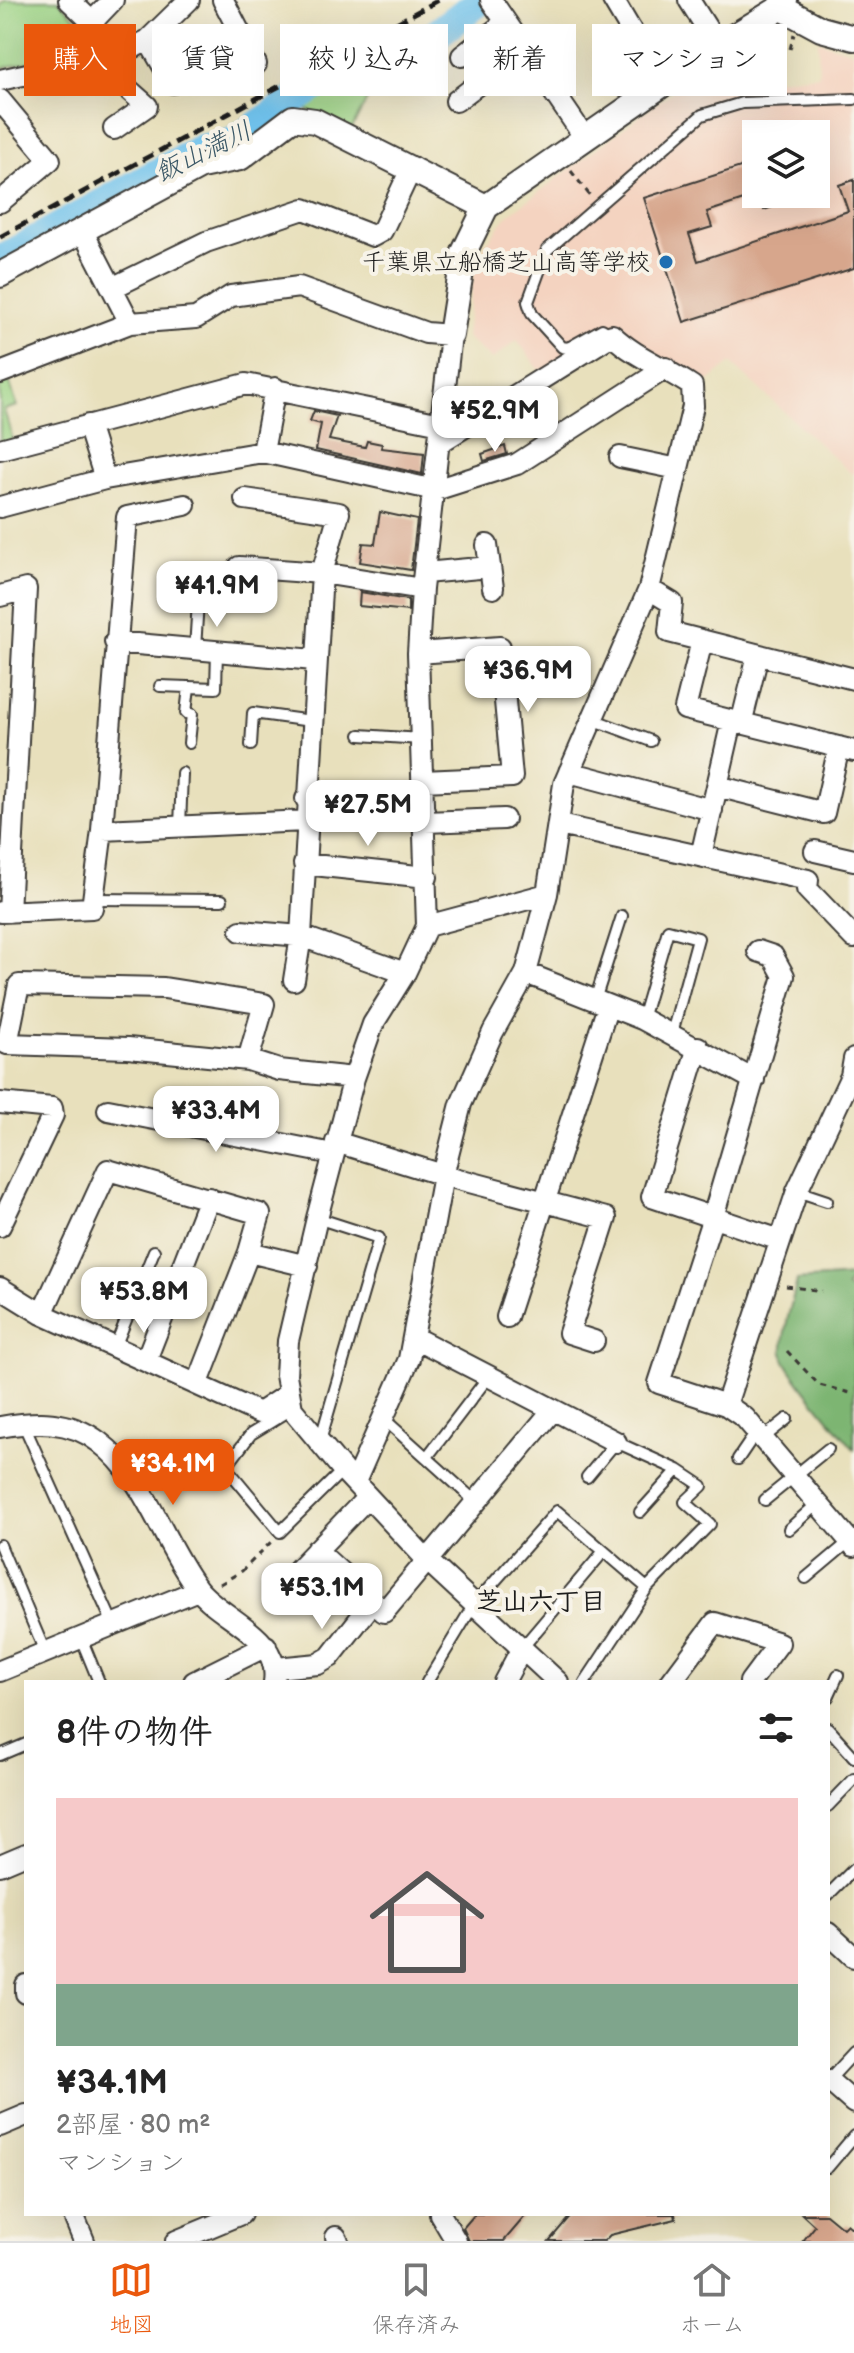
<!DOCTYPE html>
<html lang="ja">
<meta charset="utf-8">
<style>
:root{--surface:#fff;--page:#f2f2f2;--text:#222;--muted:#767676;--line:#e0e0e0;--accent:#ea580c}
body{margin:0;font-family:"Balsamiq Sans","Klee One",sans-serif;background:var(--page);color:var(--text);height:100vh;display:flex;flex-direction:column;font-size:30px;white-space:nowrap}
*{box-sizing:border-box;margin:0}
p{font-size:26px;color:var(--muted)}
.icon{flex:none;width:44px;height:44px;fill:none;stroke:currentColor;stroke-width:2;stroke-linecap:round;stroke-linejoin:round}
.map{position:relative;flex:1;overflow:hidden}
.sheet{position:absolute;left:24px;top:1680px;width:806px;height:536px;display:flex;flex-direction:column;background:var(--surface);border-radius:0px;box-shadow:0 8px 32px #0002}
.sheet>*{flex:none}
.top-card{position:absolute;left:24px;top:24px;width:806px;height:72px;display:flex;gap:16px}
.fabs{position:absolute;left:742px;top:120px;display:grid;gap:16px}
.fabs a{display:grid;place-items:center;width:88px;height:88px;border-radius:0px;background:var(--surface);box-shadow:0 8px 32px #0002;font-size:40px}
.price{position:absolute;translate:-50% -68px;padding:0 18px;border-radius:16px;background:#fff;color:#222;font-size:26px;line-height:52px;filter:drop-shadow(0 2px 4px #0008)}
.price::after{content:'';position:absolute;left:50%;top:48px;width:24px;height:18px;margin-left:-12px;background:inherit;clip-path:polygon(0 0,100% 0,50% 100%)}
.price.on{background:var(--accent);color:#fff}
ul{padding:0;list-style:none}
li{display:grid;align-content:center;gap:16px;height:424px;padding:0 32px}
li+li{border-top:2px solid var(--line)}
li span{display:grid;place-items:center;height:248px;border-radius:0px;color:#555}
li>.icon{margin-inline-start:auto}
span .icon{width:144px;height:144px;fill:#fffc;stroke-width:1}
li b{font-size:34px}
h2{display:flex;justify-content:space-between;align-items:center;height:96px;padding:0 32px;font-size:34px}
.chip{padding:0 28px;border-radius:0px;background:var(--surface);box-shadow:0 8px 32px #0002;font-size:28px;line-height:72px}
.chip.on{background:var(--accent);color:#fff}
.dock{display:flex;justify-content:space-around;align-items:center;height:112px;border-top:2px solid var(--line);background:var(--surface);font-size:22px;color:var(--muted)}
.dock a{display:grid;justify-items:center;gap:4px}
.dock .on{color:var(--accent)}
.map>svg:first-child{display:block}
</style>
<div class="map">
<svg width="854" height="2241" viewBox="0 0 854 2241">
<rect width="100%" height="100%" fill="#f7f3e8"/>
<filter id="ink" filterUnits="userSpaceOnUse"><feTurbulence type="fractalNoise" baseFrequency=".0125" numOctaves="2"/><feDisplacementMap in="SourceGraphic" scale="16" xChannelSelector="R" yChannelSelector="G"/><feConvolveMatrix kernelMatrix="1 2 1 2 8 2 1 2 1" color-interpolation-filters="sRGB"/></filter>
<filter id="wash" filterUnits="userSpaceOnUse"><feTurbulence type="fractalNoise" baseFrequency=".006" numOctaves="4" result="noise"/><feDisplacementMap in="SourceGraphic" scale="32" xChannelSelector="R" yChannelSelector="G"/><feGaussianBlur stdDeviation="1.8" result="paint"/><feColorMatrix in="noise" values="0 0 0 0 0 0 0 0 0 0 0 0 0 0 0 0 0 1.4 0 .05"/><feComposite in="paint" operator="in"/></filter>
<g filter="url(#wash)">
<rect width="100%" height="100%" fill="#e8e0bc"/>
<path fill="#f4d3c0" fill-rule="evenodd" d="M818 41 854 52V476L731 363 702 386 684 371 614 329 541 372 517 340 492 360 466 337 474 270 486 244 507 216 664 98 727 56 742 82 819 75ZM756 134H816V194H756Z"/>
<path fill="#9cd385" stroke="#5c7850" stroke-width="2" d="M5 0H58L106 49 72 62 35 61 0 68V5Z
M336 78 376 83 351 130 296 105Z
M8 377 17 406 4 410 13 440 0 443V380Z"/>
<path fill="#7db572" stroke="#4c6847" stroke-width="2" d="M854 1276 846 1287 854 1293V1449C841 1433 784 1369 783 1355 781 1336 793 1300 797 1280Z"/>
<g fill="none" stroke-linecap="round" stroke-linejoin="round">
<path stroke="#70c2ec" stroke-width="30" d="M0 260 201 149 232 143 337 71 382 76 481 0"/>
</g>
<g id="blocks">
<path fill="#d7a68c" d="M756 162V196L707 212 712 227 689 234 698 261 848 211 839 185 854 180V268L684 322 644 198Z
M759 194H805L806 196 764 210Z
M314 411 337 416 329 440 365 447 367 441 382 444 381 448 424 453 422 474 316 450 321 424 310 421Z
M505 446 507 454 484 461 482 454Z
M380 512 417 520 411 570 360 562 363 543 375 544Z
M360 592 408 600V611L359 606Z
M475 2214H527L504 2241H469L463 2228Z
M572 2214H675L676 2219 610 2235 604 2241H549Z
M802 2214H826L843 2228 847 2224 854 2230V2241H803L815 2226Z"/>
</g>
</g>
<g filter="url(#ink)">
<use href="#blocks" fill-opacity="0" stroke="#3b3934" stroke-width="2"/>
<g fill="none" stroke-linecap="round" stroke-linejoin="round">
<g stroke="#3b3934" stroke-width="14">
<path id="service" d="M612 335 602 329 568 348 562 347 532 314 528 302 547 250 702 115 742 103 854 99
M195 649 198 601
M160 686 216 688 217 651
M189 687 186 713 192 714 189 743
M592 719 651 741
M360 735 421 739
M251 745 253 713 311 721
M180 827 182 773
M93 899 222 900
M595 1000 622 916
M642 1019 668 930 698 938 672 1033
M797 1191 827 1201
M317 1218 379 1238 320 1441
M115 1347 154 1251
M292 1409 251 1434 226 1467 280 1532 343 1470
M385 1420 476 1502
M23 1423 113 1624
M763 1438 787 1419
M427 1457 489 1376
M738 1459 757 1431
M765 1500 828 1449
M640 1512 678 1470
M789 1529 818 1503
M0 1545 45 1652
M806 1578 850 1541
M81 1638 99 1682
M522 1648 604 1551
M427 1682 473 1606 557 1511 647 1588
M585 1682 647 1588 710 1524 685 1502 702 1486 678 1470 616 1442 587 1477
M828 1697 838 1675
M828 1728 854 1757
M0 1755 26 1744
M828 1806 854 1779
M828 1895 854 1869
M828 2081 854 2053
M828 2167 854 2136"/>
</g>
<g stroke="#3b3934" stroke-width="24">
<path id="minor" d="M69 0 92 22 113 0
M223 0 256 64
M491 0 585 138
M613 0 663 84
M689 0 718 46
M148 40 173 83
M462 56 506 22
M102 66 147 106 114 129
M0 80 41 71 86 73 148 40 189 0
M0 100 50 160 0 202
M456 101 524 49
M82 230 130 323
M114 287 206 242 304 209 373 236 382 231 412 167
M0 373 130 323 196 318 231 296 299 287 426 333 451 335 422 589 418 653 427 926 405 973 373 1024 354 1078 317 1218 288 1341 286 1375 292 1409 343 1470 428 1561 558 1682
M88 425 105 479
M0 449 246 384 441 424
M263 452 275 388
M620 457 678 469
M245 499 339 513 322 573 301 936 294 980
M0 507 105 479 263 452 435 490 517 464 666 368
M487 545 493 588
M239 567 322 573 422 589
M425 573 490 567
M649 589 672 603 669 632 854 679
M0 596 26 589 9 912
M702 641 685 709 854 751
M115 642 314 660
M418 653 500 647 512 777 423 781
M741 724 758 655
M569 772 712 810
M717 786 824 813 839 747
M306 799 424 810
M425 822 504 819
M559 825 808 880 807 889 854 938
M102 830 305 821
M815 851 854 860
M701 856 732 721
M304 864 427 877
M0 912 92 908 102 830 127 517 185 505
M427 926 547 894
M241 931 301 936 405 973
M758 951 773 956 784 976 713 1217 659 1383 726 1405 745 1418 854 1546
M526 973 642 1019 754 1080
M698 1047 652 1197 780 1240
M248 1060 264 1004 164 988 19 985 7 1044 128 1048 248 1060 279 1070 354 1078
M0 1103 52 1108 53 1115 0 1226
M108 1110 333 1154
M336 1142 443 1175 606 1218 569 1333 594 1341
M249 1252 307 1266
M0 1288 42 1314 259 1413 288 1394
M42 1314 108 1170 260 1214 249 1252 198 1383
M507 1317 608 1006
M415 1338 616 1442
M146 1360 209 1198
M726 1405 797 1191 851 1076 854 1059
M0 1427C36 1421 69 1419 99 1442 146 1477 162 1542 197 1588 222 1620 281 1635 274 1682
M355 1482 409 1359 443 1175 461 1104 493 1032 526 973 547 894 564 784 649 589 693 406 692 386C666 368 635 357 612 335L439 443
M316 1550 384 1612 553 1410
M283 1585 368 1497
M276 1668 318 1664 330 1657 373 1602
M0 1671 198 1590
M194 1682 266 1646
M504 1682 522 1648
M671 1682 715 1623 779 1643 750 1682
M0 1865 26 1854
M828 1933 854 1957
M26 1985V1993
M829 2081 854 2103
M0 2126 26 2115
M73 2214 84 2241
M440 2214 456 2241
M336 2237 338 2241
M176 2241 241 2214"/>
</g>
<g stroke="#3b3934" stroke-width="28">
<path id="tertiary" d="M780 7 821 29 854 38
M0 275 201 166 240 158 293 118 315 121 486 207
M451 335 464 252 486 207 718 46 777 10 785 0"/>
</g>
<path stroke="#3b3934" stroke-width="3" stroke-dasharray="6 6" stroke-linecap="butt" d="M790 49 794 34
M571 171 591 197
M786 1286 822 1291
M787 1351 819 1385 854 1394
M220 1584 242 1571 272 1541"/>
<use href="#service" stroke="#fff" stroke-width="10"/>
<use href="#minor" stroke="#fff" stroke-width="20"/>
<use href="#tertiary" stroke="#fff" stroke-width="24"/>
<path stroke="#1c1c1c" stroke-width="5" stroke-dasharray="12 6" stroke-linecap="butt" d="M0 237 439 0"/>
</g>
</g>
<circle fill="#1f6fb2" stroke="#f7f3e8" stroke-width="3" cx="666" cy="262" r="8"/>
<g text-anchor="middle" stroke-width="8" stroke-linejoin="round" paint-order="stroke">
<g font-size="24" fill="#1c1c1c" stroke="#f7f3e8" text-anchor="end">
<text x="650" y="270">千葉県立船橋芝山高等学校</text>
</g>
<g font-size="26" font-style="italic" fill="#395665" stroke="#f7f3e8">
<text transform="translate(203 151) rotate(-26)" y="9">飯山満川</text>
</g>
<g font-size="26" font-weight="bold" fill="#1c1c1c" stroke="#f7f3e8">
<text x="541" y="1610">芝山六丁目</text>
</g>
</g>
</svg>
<div class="fabs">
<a><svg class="icon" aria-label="layers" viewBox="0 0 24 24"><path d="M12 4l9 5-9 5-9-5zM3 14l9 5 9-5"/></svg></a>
</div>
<b class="price" style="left:495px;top:454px">¥52.9M</b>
<b class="price" style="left:217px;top:629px">¥41.9M</b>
<b class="price" style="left:528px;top:714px">¥36.9M</b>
<b class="price" style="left:368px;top:848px">¥27.5M</b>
<b class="price" style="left:216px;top:1154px">¥33.4M</b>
<b class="price" style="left:144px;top:1335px">¥53.8M</b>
<b class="price on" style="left:173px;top:1507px">¥34.1M</b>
<b class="price" style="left:322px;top:1631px">¥53.1M</b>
<div class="top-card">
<a class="chip on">購入</a>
<a class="chip">賃貸</a>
<a class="chip">絞り込み</a>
<a class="chip">新着</a>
<a class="chip">マンション</a>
</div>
<section class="sheet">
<h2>8件の物件<svg class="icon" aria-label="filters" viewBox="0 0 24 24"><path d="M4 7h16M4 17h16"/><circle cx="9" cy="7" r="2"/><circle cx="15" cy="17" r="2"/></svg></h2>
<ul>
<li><span style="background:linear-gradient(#f6c9c9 75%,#7fa58c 0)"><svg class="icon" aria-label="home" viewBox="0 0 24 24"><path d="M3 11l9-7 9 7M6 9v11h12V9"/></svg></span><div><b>¥34.1M</b><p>2部屋 · 80 m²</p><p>マンション</p></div></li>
</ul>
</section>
</div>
<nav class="dock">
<a class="on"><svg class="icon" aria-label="map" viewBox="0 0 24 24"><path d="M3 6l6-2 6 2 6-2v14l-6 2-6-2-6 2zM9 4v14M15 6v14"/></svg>地図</a>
<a><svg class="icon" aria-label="saved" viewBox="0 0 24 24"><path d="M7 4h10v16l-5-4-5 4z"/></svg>保存済み</a>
<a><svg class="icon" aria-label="home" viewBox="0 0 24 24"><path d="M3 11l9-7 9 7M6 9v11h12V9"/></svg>ホーム</a>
</nav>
